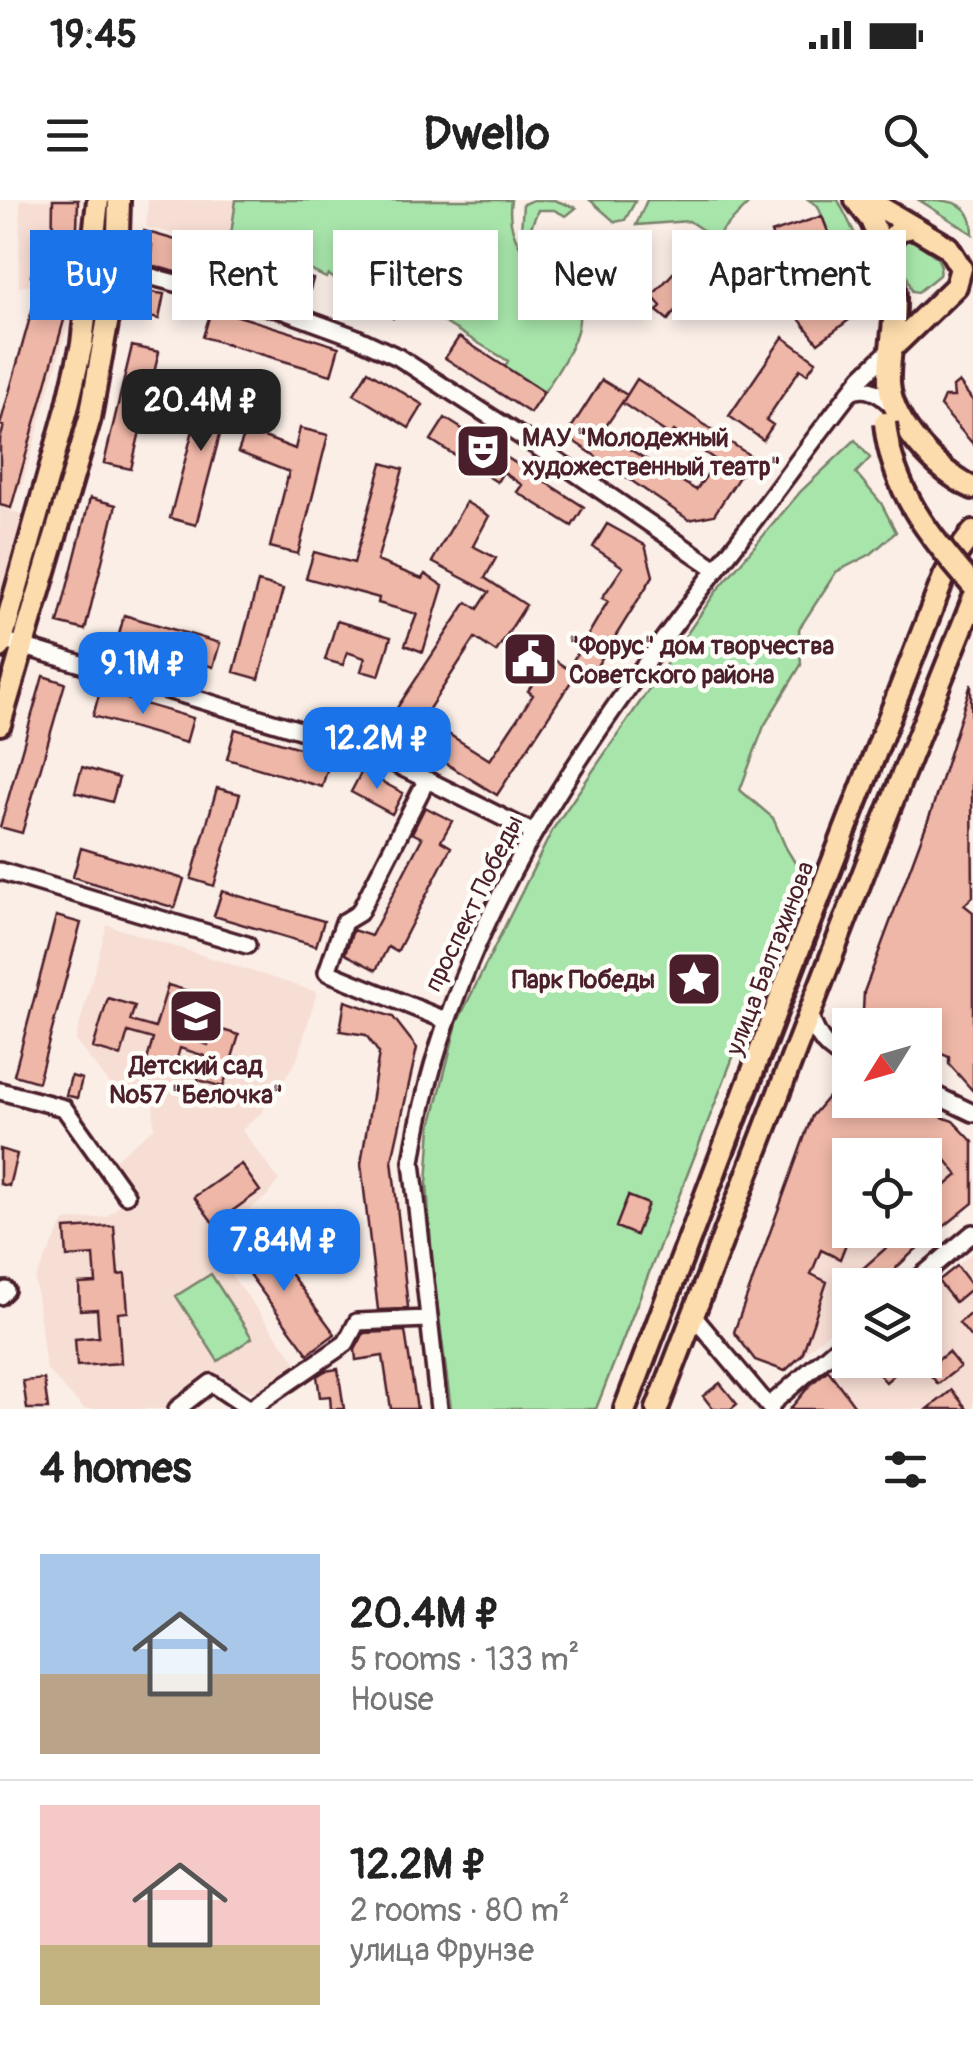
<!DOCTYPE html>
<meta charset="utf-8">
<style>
:root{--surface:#fff;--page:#f2f2f2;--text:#222;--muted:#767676;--line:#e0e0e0;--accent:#1a73e8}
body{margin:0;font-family:Pangolin,sans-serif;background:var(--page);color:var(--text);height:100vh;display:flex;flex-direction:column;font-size:38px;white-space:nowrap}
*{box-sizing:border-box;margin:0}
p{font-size:32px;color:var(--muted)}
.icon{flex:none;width:55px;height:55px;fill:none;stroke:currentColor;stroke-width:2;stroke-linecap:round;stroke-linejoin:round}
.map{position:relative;height:1209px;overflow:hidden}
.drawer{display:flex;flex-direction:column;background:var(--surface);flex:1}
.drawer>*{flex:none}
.top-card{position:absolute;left:30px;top:30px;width:915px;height:90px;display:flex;gap:20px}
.needle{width:65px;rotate:233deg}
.buttons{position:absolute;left:832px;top:808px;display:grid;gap:20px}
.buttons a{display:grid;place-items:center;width:110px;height:110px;border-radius:0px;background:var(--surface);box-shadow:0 5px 15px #0003;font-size:50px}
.price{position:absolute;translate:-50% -85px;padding:0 22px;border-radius:20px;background:var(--accent);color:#fff;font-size:32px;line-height:65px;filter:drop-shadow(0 2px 5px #0008)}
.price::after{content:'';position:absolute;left:50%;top:60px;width:30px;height:22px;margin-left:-15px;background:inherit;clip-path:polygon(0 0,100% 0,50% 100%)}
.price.active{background:#222;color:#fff}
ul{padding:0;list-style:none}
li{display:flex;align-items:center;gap:30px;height:250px;padding:0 40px}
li+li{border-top:2px solid var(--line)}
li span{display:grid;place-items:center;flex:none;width:280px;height:200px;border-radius:0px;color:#555}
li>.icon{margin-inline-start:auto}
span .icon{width:120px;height:120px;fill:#fffc;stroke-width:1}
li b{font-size:42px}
h2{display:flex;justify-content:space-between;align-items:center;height:120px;padding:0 40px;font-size:42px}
.chip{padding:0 35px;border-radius:0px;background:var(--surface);box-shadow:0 5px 15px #0003;font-size:35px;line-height:90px}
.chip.active{background:var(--accent);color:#fff}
.status{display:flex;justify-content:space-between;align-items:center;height:70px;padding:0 50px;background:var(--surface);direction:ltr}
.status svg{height:28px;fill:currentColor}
header{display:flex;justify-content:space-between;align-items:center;height:130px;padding:0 40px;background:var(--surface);font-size:45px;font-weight:700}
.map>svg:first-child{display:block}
</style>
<div class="status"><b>19:45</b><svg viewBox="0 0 49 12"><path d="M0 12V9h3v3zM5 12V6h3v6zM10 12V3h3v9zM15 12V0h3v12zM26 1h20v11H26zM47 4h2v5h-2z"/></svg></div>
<header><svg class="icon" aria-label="menu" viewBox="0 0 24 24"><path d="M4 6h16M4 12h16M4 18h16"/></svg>Dwello<svg class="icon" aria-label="search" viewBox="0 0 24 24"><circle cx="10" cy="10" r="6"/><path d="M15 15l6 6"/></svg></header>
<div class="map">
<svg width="973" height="1209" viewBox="0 0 973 1209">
<rect width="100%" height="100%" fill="#faeee7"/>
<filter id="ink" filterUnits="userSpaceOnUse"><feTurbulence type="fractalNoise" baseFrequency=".01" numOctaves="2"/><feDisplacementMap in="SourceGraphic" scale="20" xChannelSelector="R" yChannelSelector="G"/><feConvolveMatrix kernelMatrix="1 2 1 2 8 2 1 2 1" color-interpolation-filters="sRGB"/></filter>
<g filter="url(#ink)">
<path fill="#f7ded4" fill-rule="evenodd" d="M20 0H82L78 66 84 69 21 289 0 280V222L37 84 19 87Z
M148 0H236L229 48 146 27Z
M0 307 24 315 0 396Z
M107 725 317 792 297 860 262 912 242 930 279 980 266 997 249 1010 260 1026 218 1057 297 1163 256 1193 207 1175 167 1209H84L46 1169 35 1080 64 1021 106 1017 121 1004 100 971 154 928 153 903 114 889 75 841Z
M850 900H876L966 933 973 942V1003L921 1045 882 1085H850V1113L785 1171 755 1160 734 1132ZM850 955H925V1030H850Z
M973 1052V1209H796L793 1206 815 1180 850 1152V1160H925V1092Z"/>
<path fill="#a8e5ab" stroke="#79826b" stroke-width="2.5" d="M236 0H511C503 53 548 70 578 103 586 132 559 170 544 192L505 167 508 161 412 103 419 92 357 50 336 80 329 75 326 78 308 69 229 48Z
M533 0H554L576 8 566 16 554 10H538L531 27 538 47 534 50 521 31 523 4Z
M590 0H636L625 20 615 22Z
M647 0H752L718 35 727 44 721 50 707 33 689 21 636 25Z
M809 0H838L854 32 831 39 818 6Z
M919 0C949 0 973 0 973 34Z
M908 37 937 57 941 66 939 75 918 92 912 91 896 43Z
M855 240 870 258 856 273 881 303 896 332 871 354 836 372 799 429 801 465 764 526 740 590 773 618 786 648 800 671 797 693 596 1209H451L432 1063 427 983 431 927 457 823 553 629 715 393 801 291Z
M211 1074 252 1138 218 1161 176 1096Z"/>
<path fill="#8dbee9" stroke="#727e9d" stroke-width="2.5" d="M669 787a14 14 0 1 1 28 0a14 14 0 1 1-28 0Z"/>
<path fill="#efb7a7" stroke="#4a1f2b" stroke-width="2.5" d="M53 0H78L75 81 11 308 0 305V240L4 226 0 225 41 78 31 76 35 57 52 61Z
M822 16 830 37 779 55 771 33Z
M144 31 313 79 305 107 150 65 152 45 142 42Z
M857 39 872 87 865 108 818 143 800 120 838 90 826 49Z
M356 50 419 92 407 111 401 107 393 118 361 97 357 103 337 89 341 83 336 80Z
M675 71 694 86 668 120 657 111 661 106 652 96Z
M143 91 164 94 159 119 139 115Z
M212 108 339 147 331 175 203 137Z
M459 137 544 192 530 213 445 158Z
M783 137 816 161 807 174 800 169 766 220 773 225 763 240 729 216Z
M132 146 159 152 131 269 104 263Z
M368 171 423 205 409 228 354 194Z
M637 179 752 257 714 315 689 320 566 236 602 180 627 195 602 232 696 290 717 261 674 231 671 236 622 203Z
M959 182 973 201V244L940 206 944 197H954L953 187Z
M205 184 232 189 196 325 170 318Z
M445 218 584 307 572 326 517 292 522 285 503 272 497 282 431 240Z
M300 228 328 235 298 354 270 347 289 272 238 252 246 230 295 249Z
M382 263 403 269 377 361 422 379 425 374 443 386 423 452 405 445 417 414 378 403 379 398 306 378 314 352 354 363Z
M90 298 116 305 85 430 58 423Z
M466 302 489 316 473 346 496 358 485 378 526 405 496 452 475 438 423 518 490 560 533 495 528 491 535 480 512 465 527 442 568 469 608 401 602 398 623 367 593 347 607 324 645 345 653 376 587 482 576 474 497 595 385 526 467 402 478 409 489 392 432 362Z
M258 382 283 389 259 479 234 472Z
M124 415 220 443 213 467 118 439Z
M337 421 391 437 379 476 361 471 365 458 347 452 343 465 325 460Z
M43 476 65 483 22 633 0 627Z
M971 484 973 697 964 705 973 712V891L949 864V857L925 847V825H869L863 811 864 792 931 612Z
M100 491 193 518 186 543 93 516Z
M235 529 331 557 322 587 227 559Z
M82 567 119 578 112 602 75 592Z
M362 571 403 593 392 614 351 592Z
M217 588 240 594 214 686 191 679Z
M425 607 452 621 441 641 451 647 397 752 388 747 376 770 345 754 353 730 371 736 422 638 412 633Z
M81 648 184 679 175 708 73 677Z
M222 691 324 721 316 746 214 716Z
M56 716 81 723 38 882 14 875Z
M168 785 195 793 182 837 208 845 213 827 239 835 223 887 198 880 205 856 180 848 173 872 146 864 153 839 128 832 121 856 93 848 108 798 135 806 130 821 155 828Z
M345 801 393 817 417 848 392 960 408 1107 402 1109 378 1110 361 964 379 853 366 835 340 831Z
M71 876 82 879 77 898 66 895Z
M850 893V900H897L953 921 973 942V1003L914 1051 896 1068 899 1071 882 1085H860L853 1077 886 1048 908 1030H925V1003L958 975 941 954 925 968V955H902L881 947 878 955H850V984L846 982 841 1001 850 1005V1034L840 1059 821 1050 811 1074 827 1082 802 1155 785 1171 755 1160 734 1132 812 916 829 896Z
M0 949 17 954 9 986 0 984Z
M241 964 260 991 214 1024 194 997Z
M628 996 648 1004 636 1035 616 1027Z
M114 1026 118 1075 125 1074 128 1112 118 1113 121 1163 77 1166 75 1139 99 1137 97 1109 80 1110 79 1084 96 1083 94 1055 67 1057 65 1029Z
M261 1034 335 1134 308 1154 234 1054Z
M957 1066 973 1087 955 1102 938 1081Z
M973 1111V1140L959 1123Z
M405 1131 417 1209H391L383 1156 356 1160 355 1150 364 1133Z
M948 1152 960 1167 938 1184 926 1170Z
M866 1160H897L903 1167 886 1182Z
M338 1169 344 1209H331L330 1196 320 1197 317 1176 325 1171Z
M828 1170 857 1209H790L811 1184Z
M44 1179 48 1209H27L23 1181Z
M720 1183 737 1204 731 1209H713L703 1196Z
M952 1190 967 1209H928Z"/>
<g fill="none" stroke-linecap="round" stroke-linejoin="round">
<g stroke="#4a1f2b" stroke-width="22">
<path id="minor" d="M117 68 281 110 355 137 398 157 542 250 716 369
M849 193C867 182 884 196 896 210
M2 440 369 551 532 632
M426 581 359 713 344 722 327 772 445 820
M0 671 247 745
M810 816C818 839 827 851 850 861
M925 890 973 913
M0 891 64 908 126 995
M911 1085 973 1033
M0 1096 6 1090
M694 1117 771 1209
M769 1206 850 1136
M177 1209 211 1183 250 1209
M250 1209 346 1143 357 1122 427 1119
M439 1209 412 962C448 723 595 526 739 340 780 286 820 230 862 177L892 148"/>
</g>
<g stroke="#4a1f2b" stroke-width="28">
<path id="major" d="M856 0 871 20 886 54
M868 0 948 47 961 68 956 86 893 147
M911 27 899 30 887 44C886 64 895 79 895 97 896 125 888 154 889 182 891 223 938 272 973 288
M0 447 67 209 82 144 98 0
M0 524 90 218 117 68 119 0
M625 1209 805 733 944 377 955 356 973 332
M657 1209 867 664 973 400"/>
</g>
<use href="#minor" stroke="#fdfcf7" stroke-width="15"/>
<use href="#major" stroke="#fcdcac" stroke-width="20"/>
<path stroke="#4a1f2b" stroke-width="2.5" d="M638 1209 953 385 973 352"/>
<g stroke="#4a1f2b" stroke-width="28" stroke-linecap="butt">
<path id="major-bridge" d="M885 223C892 291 930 337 973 386"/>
</g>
<use href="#major-bridge" stroke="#fcdcac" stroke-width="20"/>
</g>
</g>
<defs>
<g id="theatre-square" transform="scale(2.875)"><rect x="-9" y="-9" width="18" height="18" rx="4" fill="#4a1f2b" stroke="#fdfcf7"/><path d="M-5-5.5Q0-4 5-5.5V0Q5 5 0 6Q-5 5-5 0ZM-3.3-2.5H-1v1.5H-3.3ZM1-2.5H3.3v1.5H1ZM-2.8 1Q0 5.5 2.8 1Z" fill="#fff"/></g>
<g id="civic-square" transform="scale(2.875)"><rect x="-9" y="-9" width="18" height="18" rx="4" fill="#4a1f2b" stroke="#fdfcf7"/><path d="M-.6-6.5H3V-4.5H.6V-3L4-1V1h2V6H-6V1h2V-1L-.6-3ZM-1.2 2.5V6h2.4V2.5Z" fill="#fff"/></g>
<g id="sight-square" transform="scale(2.875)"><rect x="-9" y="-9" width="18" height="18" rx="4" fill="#4a1f2b" stroke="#fdfcf7"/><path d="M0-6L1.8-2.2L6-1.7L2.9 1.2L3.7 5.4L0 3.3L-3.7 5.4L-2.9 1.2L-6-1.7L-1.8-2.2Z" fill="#fff"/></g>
<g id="school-square" transform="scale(2.875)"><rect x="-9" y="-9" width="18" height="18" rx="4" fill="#4a1f2b" stroke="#fdfcf7"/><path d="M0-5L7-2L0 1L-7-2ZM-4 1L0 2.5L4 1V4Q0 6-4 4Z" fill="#fff"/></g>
</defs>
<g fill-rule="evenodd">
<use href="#theatre-square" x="483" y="251"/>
<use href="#civic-square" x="530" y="459"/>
<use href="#sight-square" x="694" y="779"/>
<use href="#school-square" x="196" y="816"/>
</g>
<g text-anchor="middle" stroke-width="9" stroke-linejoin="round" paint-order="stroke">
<g font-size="25" font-weight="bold" fill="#4a1f2b" stroke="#fdfcf7" text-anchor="start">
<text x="522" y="246">МАУ "Молодежный<tspan x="522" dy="29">художественный театр"</tspan></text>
<text x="569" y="454">"Форус" дом творчества<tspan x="569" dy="29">Советского района</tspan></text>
<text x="655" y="788" text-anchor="end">Парк Победы</text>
<text x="196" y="874" text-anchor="middle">Детский сад<tspan x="196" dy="29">№57 "Белочка"</tspan></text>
</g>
<g font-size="25" fill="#4a1f2b" stroke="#fdfcf7">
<text transform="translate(473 703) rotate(-64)" y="9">проспект Победы</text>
<text transform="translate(769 758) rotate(-69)" y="9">улица Балтахинова</text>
</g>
</g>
</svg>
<div class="buttons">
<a><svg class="needle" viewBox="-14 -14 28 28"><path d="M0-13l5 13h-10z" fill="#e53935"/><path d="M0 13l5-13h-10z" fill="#767676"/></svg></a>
<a><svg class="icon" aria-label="locate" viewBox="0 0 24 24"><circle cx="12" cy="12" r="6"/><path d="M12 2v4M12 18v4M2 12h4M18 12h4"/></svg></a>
<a><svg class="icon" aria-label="layers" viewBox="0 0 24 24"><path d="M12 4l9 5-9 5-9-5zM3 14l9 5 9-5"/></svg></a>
</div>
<b class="price active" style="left:201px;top:254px">20.4M ₽</b>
<b class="price" style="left:143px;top:517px">9.1M ₽</b>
<b class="price" style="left:377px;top:592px">12.2M ₽</b>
<b class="price" style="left:284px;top:1094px">7.84M ₽</b>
<div class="top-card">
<a class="chip active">Buy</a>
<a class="chip">Rent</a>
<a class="chip">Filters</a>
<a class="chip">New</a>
<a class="chip">Apartment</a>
</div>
</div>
<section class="drawer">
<h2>4 homes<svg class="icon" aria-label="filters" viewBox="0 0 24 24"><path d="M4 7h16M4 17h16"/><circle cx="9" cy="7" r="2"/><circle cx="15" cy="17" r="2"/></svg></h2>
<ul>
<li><span style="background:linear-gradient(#a9c7e8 60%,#b9a48a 0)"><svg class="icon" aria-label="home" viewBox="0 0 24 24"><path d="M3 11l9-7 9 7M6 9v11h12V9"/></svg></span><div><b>20.4M ₽</b><p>5 rooms · 133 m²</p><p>House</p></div></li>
<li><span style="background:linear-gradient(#f6c9c9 70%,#c2b280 0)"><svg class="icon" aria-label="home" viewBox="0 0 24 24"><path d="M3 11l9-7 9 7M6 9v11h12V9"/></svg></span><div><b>12.2M ₽</b><p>2 rooms · 80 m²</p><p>улица Фрунзе</p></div></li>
</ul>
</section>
